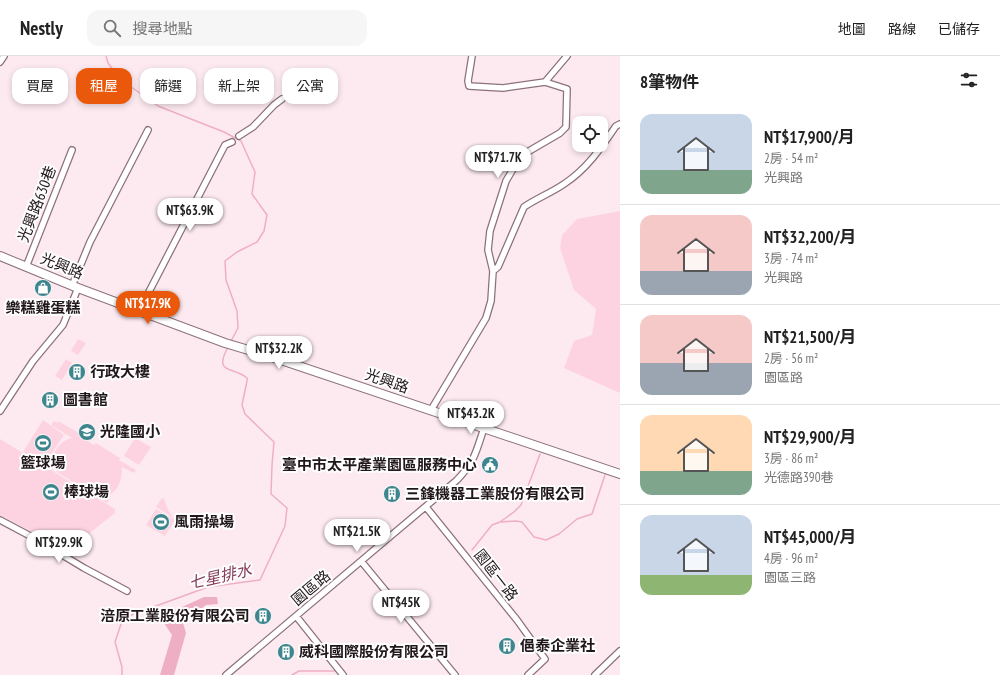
<!DOCTYPE html>
<html lang="zh-TW">
<meta charset="utf-8">
<style>
:root{--surface:#fff;--page:#f6f6f6;--text:#222;--muted:#767676;--line:#e0e0e0;--accent:#ea580c}
body{margin:0;font-family:"PT Sans Narrow","Noto Sans TC",sans-serif;background:var(--page);color:var(--text);height:100vh;display:flex;flex-direction:column;font-size:15px;white-space:nowrap}
*{box-sizing:border-box;margin:0}
p{font-size:13px;color:var(--muted)}
.icon{flex:none;width:22px;height:22px;fill:none;stroke:currentColor;stroke-width:2;stroke-linecap:round;stroke-linejoin:round}
.map{position:relative;flex:1;overflow:hidden}
.sheet{display:flex;flex-direction:column;background:var(--surface);width:380px}
.sheet>*{flex:none}
.banner{position:absolute;left:12px;top:12px;width:380px;height:36px;display:flex;gap:8px}
.tools{position:absolute;left:572px;top:60px;display:grid;gap:8px}
.tools a{display:grid;place-items:center;width:36px;height:36px;border-radius:8px;background:var(--surface);box-shadow:0 2px 6px #0003;font-size:20px}
.price{position:absolute;translate:-50% -34px;padding:0 9px;border-radius:14px;background:#fff;color:#222;font-size:13px;line-height:26px;filter:drop-shadow(0 1px 2px #0008)}
.price::after{content:'';position:absolute;left:50%;top:24px;width:12px;height:9px;margin-left:-6px;background:inherit;clip-path:polygon(0 0,100% 0,50% 100%)}
.price.active{background:var(--accent);color:#fff}
ul{padding:0;list-style:none}
li{display:flex;align-items:center;gap:12px;height:100px;padding:0 20px}
li+li{border-top:1px solid var(--line)}
li span{display:grid;place-items:center;flex:none;width:112px;height:80px;border-radius:12px;color:#555}
li>.icon{margin-inline-start:auto}
span .icon{width:48px;height:48px;fill:#fffc;stroke-width:1}
li b{font-size:17px}
h2{display:flex;justify-content:space-between;align-items:center;height:48px;padding:0 20px;font-size:17px}
.chip{padding:0 14px;border-radius:12px;background:var(--surface);box-shadow:0 2px 6px #0003;font-size:14px;line-height:36px}
.chip.active{background:var(--accent);color:#fff}
header{display:flex;align-items:center;gap:24px;box-sizing:border-box;height:56px;padding:0 20px;background:var(--surface);border-bottom:1px solid var(--line)}
header strong{font-size:19px}
nav{display:flex;gap:22px;margin-inline-start:auto;font-size:14px}
.search{width:280px;height:36px;background:var(--page);display:flex;align-items:center;gap:10px;box-sizing:border-box;padding:0 14px;border-radius:12px;color:var(--muted);font-size:15px}
main{display:flex;flex:1;min-height:0}
.map>svg:first-child{display:block}
</style>
<header>
<strong>Nestly</strong>
<div class="search"><svg class="icon" aria-label="search" viewBox="0 0 24 24"><circle cx="10" cy="10" r="6"/><path d="M15 15l6 6"/></svg>搜尋地點</div>
<nav><a>地圖</a><a>路線</a><a>已儲存</a></nav>
</header>
<main>
<div class="map">
<svg width="620" height="619" viewBox="0 0 620 619">
<rect width="100%" height="100%" fill="#fdeaf0"/>
<path fill="#fdd3e1" d="M620 155V337L564 312 574 285 592 279 596 253 574 234 560 192 562 179 577 163Z
M78 283 86 287 78 299 71 295Z
M66 303 72 307 62 324 55 320Z
M43 364 64 379 44 409 23 396Z
M54 365 57 367 58 365 86 381 85 383 79 380 94 389 96 387 120 402 119 404 136 414 134 417 122 411C122 424 119 435 106 441L110 443 107 447 57 416C47 402 57 386 72 382L51 369Z
M135 382 151 391 139 409 124 400Z
M0 383 115 453V457L81 484 69 490 48 484 0 459Z
M162 442 164 443 169 456 174 462 156 451Z
M156 453 175 464 165 480 146 469Z"/>
<path fill="#eeafc5" d="M204 541H217L218 548 206 549 183 567 186 577 174 619H160L172 579 160 561Z"/>
<g fill="none" stroke-linecap="round" stroke-linejoin="round">
<path stroke="#eeafc5" stroke-width="1.5" d="M106 0 108 7 120 23 158 50 224 76 241 85 255 116 252 138 267 159 264 175 257 186 237 196 225 205 226 224 237 255 238 272 231 285
M500 466 516 465 522 466 534 481 546 484 559 478 577 463 592 458 605 419
M472 494 492 469 500 466 514 456 521 449 540 398
M122 619V611L115 586 123 562 208 531 260 524 285 470 287 452 271 438 272 409 274 386 245 358 242 349 247 325V322C233 310 213 319 228 291
M292 619 299 615H334"/>
<g stroke="#8c717a" stroke-width="8">
<path id="minor" d="M0 6 4 0
M545 26 567 0
M239 80 253 71 274 49 282 43
M26 211 72 94
M493 215 498 211 524 151C537 142 551 137 564 128 587 113 601 92 616 70L620 68
M72 230 90 186 148 74
M139 255 225 89 232 86
M431 354 486 262 491 245 493 215 488 194 490 175 506 125 513 113 524 98 560 77 566 71 567 33 545 26 503 32 469 30 468 25 472 0
M0 355 33 305 63 269 78 232
M426 451 517 564 545 603 528 619
M0 464 34 482 84 512 127 535
M361 505 455 619
M296 560 343 619
M226 619 457 424C475 405 476 396 484 372
M595 619 620 595"/>
</g>
<g stroke="#8c717a" stroke-width="10">
<path id="secondary" d="M0 200 78 232 225 287 275 302 620 418"/>
</g>
<use href="#minor" stroke="#fff" stroke-width="5.5"/>
<use href="#secondary" stroke="#fff" stroke-width="8"/>
</g>
<defs>
<g id="shop-disc" transform="scale(0.9)"><circle r="9.5" fill="#3e858e" stroke="#fdfdfd"/><path d="M-5-2.5h2.3a2.7 3.5 0 0 1 5.4 0H5L5.5 6h-11ZM-1.5-2.5h3a1.5 2.3 0 0 0-3 0Z" fill="#fff"/></g>
<g id="building-disc" transform="scale(0.9)"><circle r="9.5" fill="#3e858e" stroke="#fdfdfd"/><path d="M-4-6H4V6H1V3H-1V6H-4ZM-2.5-4.3h1.7v1.8h-1.7ZM.8-4.3h1.7v1.8H.8ZM-2.5-1h1.7V.8h-1.7ZM.8-1h1.7V.8H.8Z" fill="#fff"/></g>
<g id="school-disc" transform="scale(0.9)"><circle r="9.5" fill="#3e858e" stroke="#fdfdfd"/><path d="M0-5L7-2L0 1L-7-2ZM-4 1L0 2.5L4 1V4Q0 6-4 4Z" fill="#fff"/></g>
<g id="stadium-disc" transform="scale(0.9)"><circle r="9.5" fill="#3e858e" stroke="#fdfdfd"/><path d="M0-5a6.5 5 0 1 0 0 10a6.5 5 0 1 0 0-10ZM-3.5-1.8h7v3.6h-7Z" fill="#fff"/></g>
<g id="civic-disc" transform="scale(0.9)"><circle r="9.5" fill="#3e858e" stroke="#fdfdfd"/><path d="M-.6-6.5H3V-4.5H.6V-3L4-1V1h2V6H-6V1h2V-1L-.6-3ZM-1.2 2.5V6h2.4V2.5Z" fill="#fff"/></g>
</defs>
<g fill-rule="evenodd">
<use href="#shop-disc" x="43" y="232"/>
<use href="#building-disc" x="77" y="316"/>
<use href="#building-disc" x="50" y="344"/>
<use href="#school-disc" x="87" y="376"/>
<use href="#stadium-disc" x="43" y="387"/>
<use href="#civic-disc" x="490" y="409"/>
<use href="#stadium-disc" x="51" y="436"/>
<use href="#building-disc" x="392" y="438"/>
<use href="#stadium-disc" x="161" y="466"/>
<use href="#building-disc" x="263" y="560"/>
<use href="#building-disc" x="507" y="590"/>
<use href="#building-disc" x="286" y="596"/>
</g>
<g text-anchor="middle" stroke-width="4" stroke-linejoin="round" paint-order="stroke">
<g font-size="15" fill="#21171a" stroke="#fdfdfd">
<text transform="translate(37 148) rotate(-69)" y="5">光興路630巷</text>
<text transform="translate(62 210) rotate(22)" y="5">光興路</text>
<text transform="translate(387 325) rotate(19)" y="5">光興路</text>
<text transform="translate(496 519) rotate(52)" y="5">園區一路</text>
<text transform="translate(311 532) rotate(-40)" y="5">園區路</text>
</g>
<g font-size="15" font-weight="bold" fill="#21171a" stroke="#fdfdfd" text-anchor="start">
<text x="43" y="257" text-anchor="middle">樂糕雞蛋糕</text>
<text x="90" y="321">行政大樓</text>
<text x="63" y="349">圖書館</text>
<text x="100" y="381">光隆國小</text>
<text x="43" y="412" text-anchor="middle">籃球場</text>
<text x="477" y="414" text-anchor="end">臺中市太平產業園區服務中心</text>
<text x="64" y="441">棒球場</text>
<text x="405" y="443">三鋒機器工業股份有限公司</text>
<text x="174" y="471">風雨操場</text>
<text x="250" y="565" text-anchor="end">涪原工業股份有限公司</text>
<text x="520" y="595">俋泰企業社</text>
<text x="299" y="601">威科國際股份有限公司</text>
</g>
<g font-size="16" font-style="italic" fill="#843a58" stroke="#fdfdfd">
<text transform="translate(220 520) rotate(-13)" y="6">七星排水</text>
</g>
</g>
</svg>
<div class="tools">
<a><svg class="icon" aria-label="locate" viewBox="0 0 24 24"><circle cx="12" cy="12" r="6"/><path d="M12 2v4M12 18v4M2 12h4M18 12h4"/></svg></a>
</div>
<b class="price" style="left:498px;top:123px">NT$71.7K</b>
<b class="price" style="left:190px;top:176px">NT$63.9K</b>
<b class="price active" style="left:148px;top:269px">NT$17.9K</b>
<b class="price" style="left:279px;top:314px">NT$32.2K</b>
<b class="price" style="left:471px;top:379px">NT$43.2K</b>
<b class="price" style="left:357px;top:497px">NT$21.5K</b>
<b class="price" style="left:59px;top:508px">NT$29.9K</b>
<b class="price" style="left:401px;top:568px">NT$45K</b>
<div class="banner">
<a class="chip">買屋</a>
<a class="chip active">租屋</a>
<a class="chip">篩選</a>
<a class="chip">新上架</a>
<a class="chip">公寓</a>
</div>
</div>
<section class="sheet">
<h2>8筆物件<svg class="icon" aria-label="filters" viewBox="0 0 24 24"><path d="M4 7h16M4 17h16"/><circle cx="9" cy="7" r="2"/><circle cx="15" cy="17" r="2"/></svg></h2>
<ul>
<li><span style="background:linear-gradient(#c9d6e8 70%,#7fa58c 0)"><svg class="icon" aria-label="home" viewBox="0 0 24 24"><path d="M3 11l9-7 9 7M6 9v11h12V9"/></svg></span><div><b>NT$17,900/月</b><p>2房 · 54 m²</p><p>光興路</p></div></li>
<li><span style="background:linear-gradient(#f6c9c9 70%,#9aa5b1 0)"><svg class="icon" aria-label="home" viewBox="0 0 24 24"><path d="M3 11l9-7 9 7M6 9v11h12V9"/></svg></span><div><b>NT$32,200/月</b><p>3房 · 74 m²</p><p>光興路</p></div></li>
<li><span style="background:linear-gradient(#f6c9c9 60%,#9aa5b1 0)"><svg class="icon" aria-label="home" viewBox="0 0 24 24"><path d="M3 11l9-7 9 7M6 9v11h12V9"/></svg></span><div><b>NT$21,500/月</b><p>2房 · 56 m²</p><p>園區路</p></div></li>
<li><span style="background:linear-gradient(#ffd9b3 70%,#7fa58c 0)"><svg class="icon" aria-label="home" viewBox="0 0 24 24"><path d="M3 11l9-7 9 7M6 9v11h12V9"/></svg></span><div><b>NT$29,900/月</b><p>3房 · 86 m²</p><p>光德路390巷</p></div></li>
<li><span style="background:linear-gradient(#c9d6e8 75%,#8fb573 0)"><svg class="icon" aria-label="home" viewBox="0 0 24 24"><path d="M3 11l9-7 9 7M6 9v11h12V9"/></svg></span><div><b>NT$45,000/月</b><p>4房 · 96 m²</p><p>園區三路</p></div></li>
</ul>
</section>
</main>
